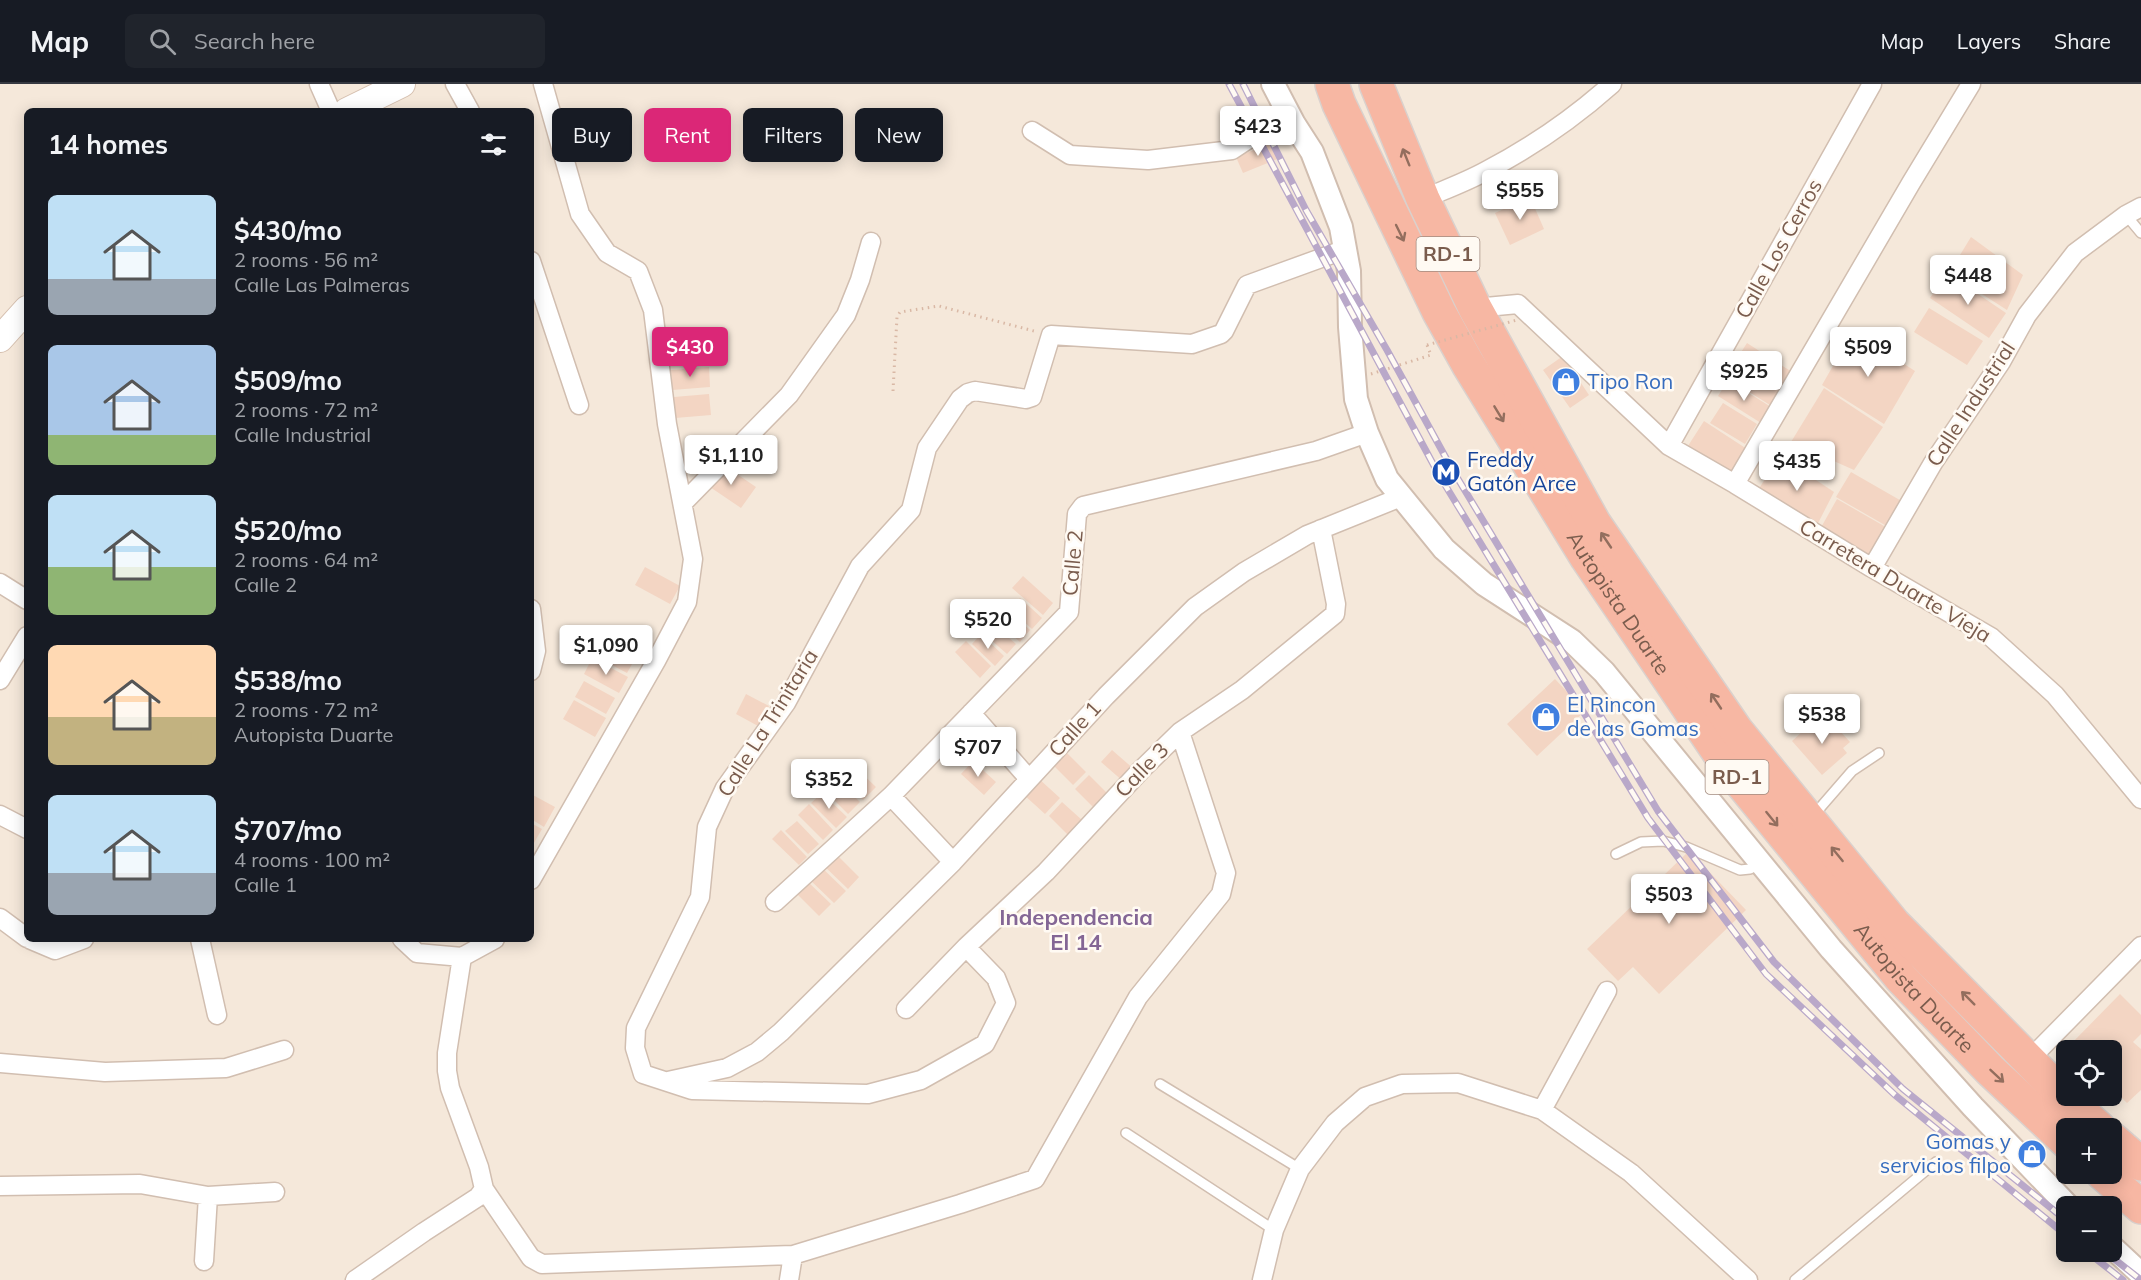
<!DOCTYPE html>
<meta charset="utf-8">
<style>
:root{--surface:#171b24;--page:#20242c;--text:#f1f3f6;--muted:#9ea1a6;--line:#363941;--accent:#db2777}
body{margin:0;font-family:Mulish,sans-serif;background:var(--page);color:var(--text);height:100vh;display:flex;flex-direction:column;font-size:22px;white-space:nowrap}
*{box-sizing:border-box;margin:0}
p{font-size:20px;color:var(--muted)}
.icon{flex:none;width:33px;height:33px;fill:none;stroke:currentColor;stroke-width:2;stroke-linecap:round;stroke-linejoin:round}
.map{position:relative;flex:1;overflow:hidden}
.panel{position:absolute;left:24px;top:24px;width:510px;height:834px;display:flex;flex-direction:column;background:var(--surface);border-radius:9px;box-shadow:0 3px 15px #0003}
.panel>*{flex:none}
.banner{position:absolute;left:552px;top:24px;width:570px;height:54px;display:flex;gap:12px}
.controls{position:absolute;left:2056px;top:956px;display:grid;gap:12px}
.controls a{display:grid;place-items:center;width:66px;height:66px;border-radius:9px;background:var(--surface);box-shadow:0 3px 15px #0003;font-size:30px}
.price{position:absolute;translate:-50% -51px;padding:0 14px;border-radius:6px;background:#fff;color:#222;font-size:20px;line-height:39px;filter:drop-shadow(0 2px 3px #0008)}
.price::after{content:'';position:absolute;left:50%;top:36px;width:18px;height:14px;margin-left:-9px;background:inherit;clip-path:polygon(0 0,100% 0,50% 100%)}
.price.active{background:var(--accent);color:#fff}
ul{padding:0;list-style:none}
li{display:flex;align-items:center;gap:18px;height:150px;padding:0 24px}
li span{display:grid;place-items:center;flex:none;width:168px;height:120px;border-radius:9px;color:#555}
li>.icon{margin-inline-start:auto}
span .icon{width:72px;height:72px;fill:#fffc;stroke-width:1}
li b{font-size:26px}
h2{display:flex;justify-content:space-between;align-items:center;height:72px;padding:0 24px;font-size:26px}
.chip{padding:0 21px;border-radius:9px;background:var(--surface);box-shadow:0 3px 15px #0003;font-size:21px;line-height:54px}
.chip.active{background:var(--accent);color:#fff}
header{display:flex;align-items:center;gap:36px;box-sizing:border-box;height:84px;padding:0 30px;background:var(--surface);border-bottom:2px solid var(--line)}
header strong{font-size:28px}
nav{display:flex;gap:33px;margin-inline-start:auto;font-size:21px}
.search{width:420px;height:54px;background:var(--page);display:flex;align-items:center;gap:15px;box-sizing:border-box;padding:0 21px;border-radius:9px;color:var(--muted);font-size:22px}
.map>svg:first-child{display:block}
</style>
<header>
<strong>Map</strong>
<div class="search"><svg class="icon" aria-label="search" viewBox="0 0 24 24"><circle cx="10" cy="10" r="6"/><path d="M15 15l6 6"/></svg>Search here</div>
<nav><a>Map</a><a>Layers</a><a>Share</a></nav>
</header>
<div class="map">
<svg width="2141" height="1196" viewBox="0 0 2141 1196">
<rect width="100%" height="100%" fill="#fdf6ec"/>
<path fill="#f5e8da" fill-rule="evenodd" d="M0 0H2141V1196H0ZM27 27H531V855H27ZM2067 966H2112V1011H2067ZM2067 1044H2112V1089H2067ZM2067 1122H2112V1167H2067Z"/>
<path fill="#f3d5c3" d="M1274 58 1280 74 1243 89 1236 73Z
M1530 113 1544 145 1510 161 1495 129Z
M1971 153 2023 191 2007 226 1949 189Z
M1947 189 2006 229 1989 254 1930 214Z
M1929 224 1983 257 1967 281 1914 248Z
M1853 247 1915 287 1884 340 1822 301Z
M1747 259 1792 288 1770 321 1725 293Z
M1563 272 1589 311 1570 324 1543 286Z
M709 283 710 303 672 306 671 286Z
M1728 296 1771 323 1761 339 1718 312Z
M1824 304 1883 343 1854 386 1791 358Z
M709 310 711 331 675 334 674 313Z
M1723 319 1757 340 1745 360 1710 339Z
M1704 337 1750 367 1732 394 1686 365Z
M1797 363 1830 380 1822 395 1789 378Z
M1780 372 1834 408 1815 445 1758 406Z
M722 380 756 403 741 424 707 401Z
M1851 388 1905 419 1890 444 1836 413Z
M1837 415 1891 446 1873 478 1819 447Z
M645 483 680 502 670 520 635 501Z
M1023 492 1053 519 1043 531 1012 504Z
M1020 514 1042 534 1032 545 1010 525Z
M1003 522 1030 546 1020 558 992 534Z
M992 539 1016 560 1007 570 983 549Z
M981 550 1004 572 995 582 972 560Z
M602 555 636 573 627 589 593 571Z
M966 557 991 582 980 594 955 568Z
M592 574 628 593 619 609 584 590Z
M1555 595 1585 627 1537 672 1507 640Z
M584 597 615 614 606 630 575 613Z
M746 610 769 622 758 642 736 630Z
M574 616 606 634 595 653 563 635Z
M1830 636 1850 658 1843 664 1847 669 1822 691 1792 657 1814 637 1821 645Z
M1112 666 1135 686 1124 698 1101 678Z
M1066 668 1086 688 1073 701 1053 681Z
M973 677 996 698 984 711 961 690Z
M852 680 876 703 863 716 840 693Z
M1089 691 1110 712 1096 726 1075 705Z
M836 694 860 718 848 730 824 706Z
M1038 694 1060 714 1045 730 1023 710Z
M822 709 847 733 836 744 811 719Z
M531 710 555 723 544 743 531 735Z
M1062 718 1082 736 1068 751 1049 732Z
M809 720 833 746 823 756 798 731Z
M797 737 819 760 808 770 785 747Z
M531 739 542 745 531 764Z
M781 746 807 773 799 781 772 755Z
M833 767 859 793 848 805 821 779Z
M1689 767 1746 826 1659 910 1633 883 1618 897 1587 865Z
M819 781 846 807 834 819 807 793Z
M805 795 831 820 819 832 794 807Z
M2120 910 2141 931V950L2133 958 2141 965V1006L2127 1019 2112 1004V966H2073L2069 962Z"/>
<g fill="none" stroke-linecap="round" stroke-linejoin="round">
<g stroke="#d1beb0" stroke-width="12">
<path id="service" d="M2126 131 2141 149
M1812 731 1819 725 1852 687 1879 669
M1616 770 1641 758 1663 757 1686 763 1740 786 1750 785 1759 780
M1160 1000 1300 1085
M1126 1049 1274 1146
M1795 1196 1936 1078"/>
</g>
<g stroke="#d1beb0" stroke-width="21">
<path id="minor" d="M319 0 331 27
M455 0 470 27
M1032 47 1070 71 1148 76 1232 66 1288 29
M1423 115C1444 106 1466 98 1486 87 1530 64 1575 33 1612 0
M531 177 579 321
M1475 224 1518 220 1669 362 1735 400 1872 484 1991 553 2055 611 2141 715
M1669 362 1872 0
M1735 400 1911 99 1971 0
M683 419 789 311 846 231 860 196 871 158
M1872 484 1933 379 2001 278 2027 231 2075 169 2126 131 2141 123
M0 499 27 516
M531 525 536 567 531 587
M0 596 27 552
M971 629 1029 695
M891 712 953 778
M0 731 27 745
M531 796 656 577 687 518 693 475 667 340 653 226 638 187 607 169 580 130 543 0
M775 818 891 712 1069 528 1077 430 1083 422 1316 367 1367 349
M0 834 27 854
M29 855 55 866 84 855
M200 855 217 931
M402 855 417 869 462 873 495 855
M966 863 996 894 1006 919 985 960 921 996 868 1010 692 1006 643 990 635 964 636 944 700 813 707 743 725 704 786 619 860 482 911 426 927 364 960 315 968 309 975 307 1026 315 1032 313 1051 251 1192 260 1221 250 1224 247 1247 201 1346 165
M906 925 966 863 1046 788 1141 686 1180 648 1242 606 1335 530 1336 520 1321 445
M2029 976 2141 862
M0 979 105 988 226 984 284 966
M668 997 727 984 757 968 781 948 953 778 1106 612 1195 523 1244 488 1307 451 1401 413
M1542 1026 1607 907
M0 1102 140 1100 208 1112 275 1108
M484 1105 531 1174 542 1180 793 1171
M204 1177 208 1112
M355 1196 424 1148 478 1113 484 1105 479 1083 450 1004 447 987V969L462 873
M789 1196 793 1171 960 1120 1035 1095 1138 913 1221 810 1226 789 1180 648
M1262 1196 1274 1146 1300 1085 1335 1039 1365 1013 1402 1000 1458 999 1542 1026 1631 1089 1748 1196"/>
</g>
<g stroke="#d1beb0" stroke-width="26">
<path id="tertiary" d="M1273 0 1294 40 1312 68 1341 143 1349 187 1350 243 1356 315 1367 349 1387 395 1444 465 1484 500 1572 557 1604 588 1831 865 1973 1023 2068 1122
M2112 1163 2141 1190"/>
</g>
<g stroke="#d6c0b0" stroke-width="28">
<path id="secondary" d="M347 27 402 0
M0 255 27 225"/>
</g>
<g stroke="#dad1cd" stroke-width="36">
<g id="motorway">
<path id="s1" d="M1332 0 1339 20 1439 228 1468 280 1587 474 1730 685 1901 894 1990 986 2067 1058"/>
<path d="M1376 0 1423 115 1475 224 1594 439 1736 646 1894 840 2074 1022 2099 1044"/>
<path d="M2112 1055 2141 1080"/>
<path d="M2102 1089 2141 1123"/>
</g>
</g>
<path stroke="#d9b8a5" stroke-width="3" stroke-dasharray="1.5 4.5" stroke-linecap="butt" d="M1371 290 1431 271 1427 261
M893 307 897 233 900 228 939 222 1034 247"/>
<use href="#service" stroke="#fff" stroke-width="9"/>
<use href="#minor" stroke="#fff" stroke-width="18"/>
<use href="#tertiary" stroke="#fff" stroke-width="22"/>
<use href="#secondary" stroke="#fff" stroke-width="26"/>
<use href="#motorway" stroke="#f7b7a3" stroke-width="33"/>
<g stroke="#b9a8c9" stroke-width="7">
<path id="rail" d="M1229 0 1439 391 1648 734 1766 890 1895 1011 2067 1152
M1243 0 1306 126 1387 266 1452 385 1658 727 1774 878 1903 1005 2067 1137
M2086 1167 2123 1196
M2104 1167 2141 1196"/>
</g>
<use href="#rail" stroke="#fffaf3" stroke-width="4.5" stroke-dasharray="14" stroke-linecap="butt"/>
<path stroke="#d9b8a5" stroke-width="3" stroke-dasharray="1.5 4.5" stroke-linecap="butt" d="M1427 261 1517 236"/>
</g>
<defs><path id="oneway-shaft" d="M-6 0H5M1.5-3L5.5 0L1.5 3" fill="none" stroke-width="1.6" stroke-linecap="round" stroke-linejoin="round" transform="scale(1.5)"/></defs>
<g stroke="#936e5e">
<use href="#oneway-shaft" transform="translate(1406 73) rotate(-112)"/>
<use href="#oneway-shaft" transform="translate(1400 149) rotate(64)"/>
<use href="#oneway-shaft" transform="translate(1499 330) rotate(59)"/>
<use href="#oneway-shaft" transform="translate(1606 456) rotate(-124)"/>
<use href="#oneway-shaft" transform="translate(1716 617) rotate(-124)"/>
<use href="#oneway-shaft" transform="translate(1772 735) rotate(51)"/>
<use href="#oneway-shaft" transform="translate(1837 770) rotate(-129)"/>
<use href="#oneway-shaft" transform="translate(1968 914) rotate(-135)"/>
<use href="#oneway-shaft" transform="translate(1997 992) rotate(43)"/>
</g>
<defs>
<g id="shop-disc" transform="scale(1.5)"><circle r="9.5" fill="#3f7fe0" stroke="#fffaf3"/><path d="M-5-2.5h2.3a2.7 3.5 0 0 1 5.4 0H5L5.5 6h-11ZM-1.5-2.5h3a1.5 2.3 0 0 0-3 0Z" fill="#fff"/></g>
<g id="metro-disc" transform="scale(1.5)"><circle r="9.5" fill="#1a4fb4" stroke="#fffaf3"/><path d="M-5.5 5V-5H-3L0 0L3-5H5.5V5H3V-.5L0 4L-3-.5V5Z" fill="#fff"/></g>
</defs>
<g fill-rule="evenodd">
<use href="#shop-disc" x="1566" y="298"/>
<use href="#metro-disc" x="1446" y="388"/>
<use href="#shop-disc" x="1546" y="633"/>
<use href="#shop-disc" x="2032" y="1070"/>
</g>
<g text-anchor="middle" stroke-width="5" stroke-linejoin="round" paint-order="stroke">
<g fill="#fffaf3" stroke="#a28b7f" stroke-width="1.5">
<rect x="1416.5" y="153" width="63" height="34" rx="4.5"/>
<rect x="1705.5" y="676" width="63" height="34" rx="4.5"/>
</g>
<g font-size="20" font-weight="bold" fill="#7a5c4d">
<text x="1448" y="177">RD-1</text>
<text x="1737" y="700">RD-1</text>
</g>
<g font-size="21" fill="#7a5c4d" stroke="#fffaf3">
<text transform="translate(1779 165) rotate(-61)" y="7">Calle Los Cerros</text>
<text transform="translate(1971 320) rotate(-57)" y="7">Calle Industrial</text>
<text transform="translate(1073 479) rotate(-85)" y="7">Calle 2</text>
<text transform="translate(1895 497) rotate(31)" y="7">Carretera Duarte Vieja</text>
<text dy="7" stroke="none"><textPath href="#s1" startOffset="594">Autopista Duarte</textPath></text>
<text transform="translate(768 639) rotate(-58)" y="7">Calle La Trinitaria</text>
<text transform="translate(1075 645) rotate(-48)" y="7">Calle 1</text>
<text transform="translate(1142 686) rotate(-46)" y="7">Calle 3</text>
<text dy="7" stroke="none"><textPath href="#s1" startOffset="1080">Autopista Duarte</textPath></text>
</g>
<g font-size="21" fill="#366cbe" stroke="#fffaf3" text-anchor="start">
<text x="1587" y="305">Tipo Ron</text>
<text x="1567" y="628">El Rincon<tspan x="1567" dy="24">de las Gomas</tspan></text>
<text x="2011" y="1065" text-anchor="end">Gomas y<tspan x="2011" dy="24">servicios filpo</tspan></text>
</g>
<g font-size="21" fill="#164399" stroke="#fffaf3" text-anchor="start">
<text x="1467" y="383">Freddy<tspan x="1467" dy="24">Gatón Arce</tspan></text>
</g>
<g font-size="22" font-weight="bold" fill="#846695" stroke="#fffaf3">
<text x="1076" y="841">Independencia<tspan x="1076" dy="25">El 14</tspan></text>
</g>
</g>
</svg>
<div class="controls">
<a><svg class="icon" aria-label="locate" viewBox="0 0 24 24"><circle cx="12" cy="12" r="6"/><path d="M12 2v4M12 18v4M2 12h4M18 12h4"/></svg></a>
<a>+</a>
<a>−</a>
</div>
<b class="price" style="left:1258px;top:73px">$423</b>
<b class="price" style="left:1520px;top:137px">$555</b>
<b class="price" style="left:1968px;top:222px">$448</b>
<b class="price active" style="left:690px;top:294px">$430</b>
<b class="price" style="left:1868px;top:294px">$509</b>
<b class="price" style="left:1744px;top:318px">$925</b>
<b class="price" style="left:731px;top:402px">$1,110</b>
<b class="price" style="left:1797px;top:408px">$435</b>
<b class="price" style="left:988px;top:566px">$520</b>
<b class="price" style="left:606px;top:592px">$1,090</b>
<b class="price" style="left:1822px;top:661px">$538</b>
<b class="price" style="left:978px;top:694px">$707</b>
<b class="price" style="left:829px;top:726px">$352</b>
<b class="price" style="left:1669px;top:841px">$503</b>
<div class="banner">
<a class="chip">Buy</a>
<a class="chip active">Rent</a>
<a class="chip">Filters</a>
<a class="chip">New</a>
</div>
<section class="panel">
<h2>14 homes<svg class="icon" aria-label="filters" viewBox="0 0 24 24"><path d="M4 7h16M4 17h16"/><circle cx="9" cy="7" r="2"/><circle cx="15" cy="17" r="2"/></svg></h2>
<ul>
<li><span style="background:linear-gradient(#bfe0f5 70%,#9aa5b1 0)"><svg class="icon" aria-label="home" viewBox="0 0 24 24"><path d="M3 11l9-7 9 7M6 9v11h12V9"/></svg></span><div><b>$430/mo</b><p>2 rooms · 56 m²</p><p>Calle Las Palmeras</p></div></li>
<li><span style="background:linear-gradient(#a9c7e8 75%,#8fb573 0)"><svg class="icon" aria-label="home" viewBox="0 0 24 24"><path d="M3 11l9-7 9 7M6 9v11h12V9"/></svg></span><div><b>$509/mo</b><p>2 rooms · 72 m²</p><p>Calle Industrial</p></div></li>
<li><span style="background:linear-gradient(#bfe0f5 60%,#8fb573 0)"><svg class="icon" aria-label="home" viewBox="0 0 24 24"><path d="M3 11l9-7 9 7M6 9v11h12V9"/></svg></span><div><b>$520/mo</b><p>2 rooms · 64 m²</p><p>Calle 2</p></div></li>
<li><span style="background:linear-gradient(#ffd9b3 60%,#c2b280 0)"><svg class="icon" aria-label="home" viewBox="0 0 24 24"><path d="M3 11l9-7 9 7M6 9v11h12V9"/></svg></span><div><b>$538/mo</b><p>2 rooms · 72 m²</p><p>Autopista Duarte</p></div></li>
<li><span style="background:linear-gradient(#bfe0f5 65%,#9aa5b1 0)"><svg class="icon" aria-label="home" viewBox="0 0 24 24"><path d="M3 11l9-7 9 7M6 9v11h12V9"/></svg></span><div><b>$707/mo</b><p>4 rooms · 100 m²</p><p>Calle 1</p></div></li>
</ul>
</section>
</div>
